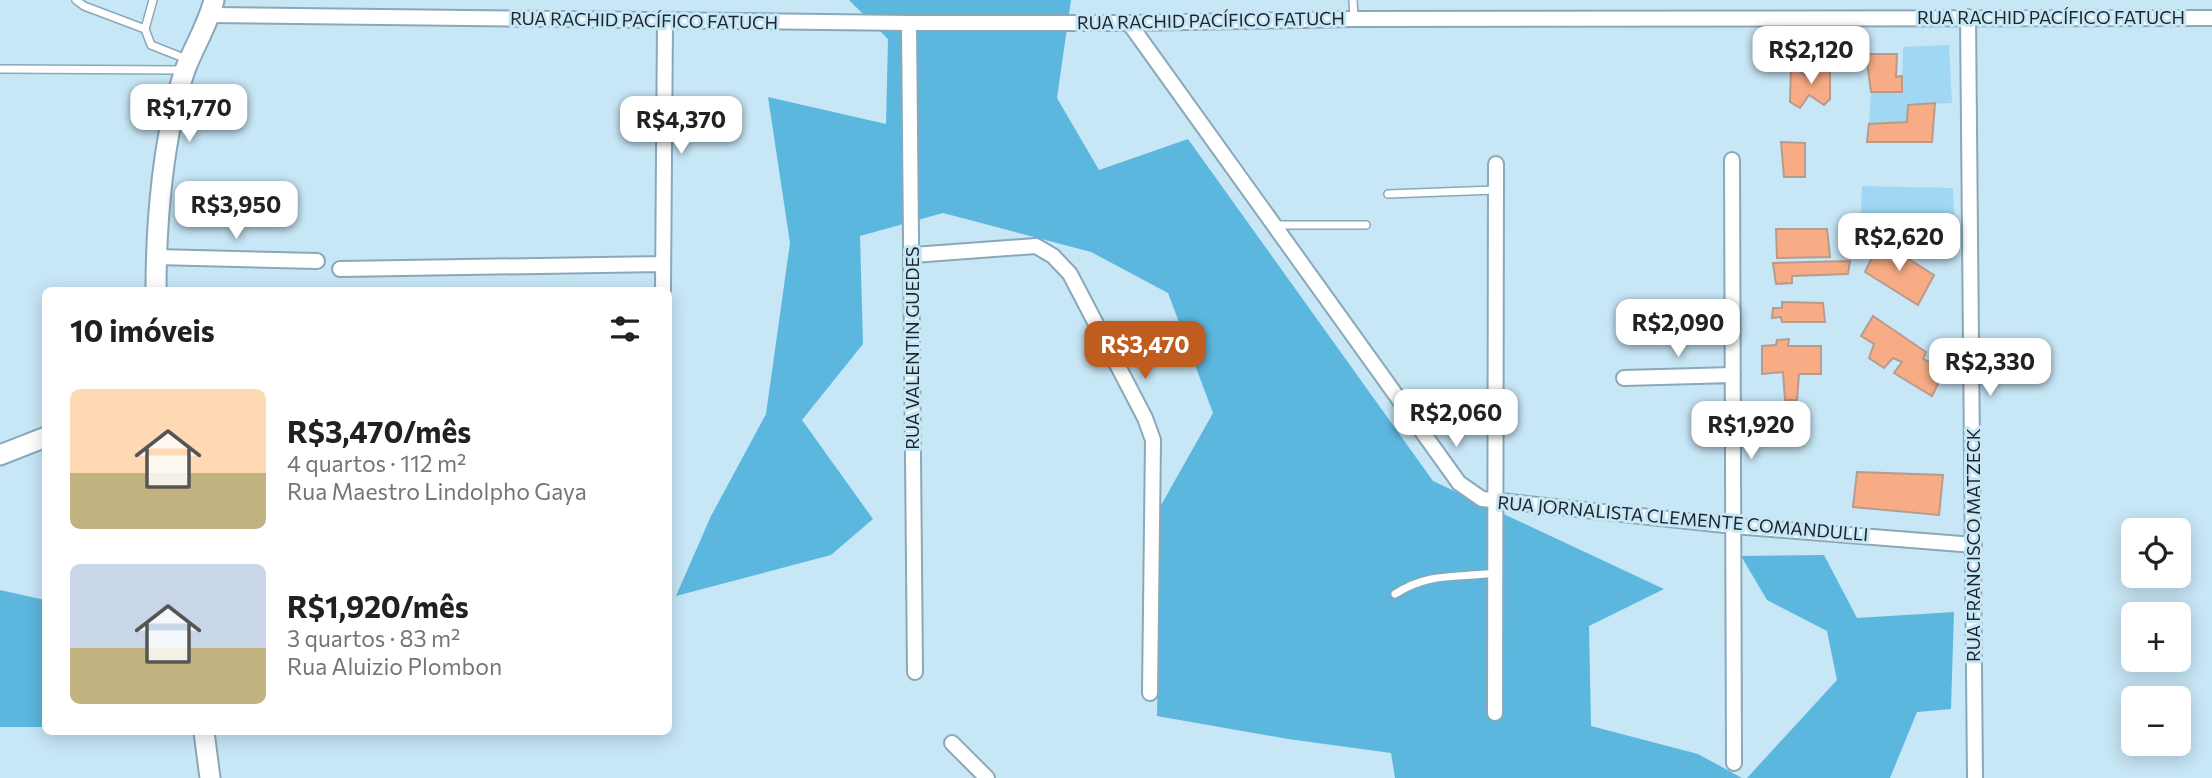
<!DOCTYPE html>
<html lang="pt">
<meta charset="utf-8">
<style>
:root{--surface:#fff;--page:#f6f6f6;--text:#202124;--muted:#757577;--accent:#bf5d21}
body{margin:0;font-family:Commissioner,sans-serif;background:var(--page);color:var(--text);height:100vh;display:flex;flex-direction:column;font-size:26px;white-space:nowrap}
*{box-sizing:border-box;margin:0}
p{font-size:23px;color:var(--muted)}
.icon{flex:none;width:38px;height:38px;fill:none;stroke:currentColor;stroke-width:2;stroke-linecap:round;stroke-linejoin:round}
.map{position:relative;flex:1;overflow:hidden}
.side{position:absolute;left:42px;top:287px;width:630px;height:448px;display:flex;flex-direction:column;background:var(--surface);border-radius:10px;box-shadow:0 4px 18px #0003}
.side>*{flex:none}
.fabs{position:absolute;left:2121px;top:518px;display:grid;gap:14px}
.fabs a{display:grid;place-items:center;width:70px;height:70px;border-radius:10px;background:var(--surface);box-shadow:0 4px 18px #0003;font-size:35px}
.price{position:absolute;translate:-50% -60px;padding:0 16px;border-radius:14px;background:#fff;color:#222;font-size:23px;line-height:46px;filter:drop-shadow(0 2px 4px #0008)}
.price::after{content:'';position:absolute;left:50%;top:42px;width:21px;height:16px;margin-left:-10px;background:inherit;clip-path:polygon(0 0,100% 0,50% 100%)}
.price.selected{background:var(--accent);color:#fff}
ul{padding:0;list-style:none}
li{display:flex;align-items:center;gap:21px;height:175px;padding:0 28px}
li span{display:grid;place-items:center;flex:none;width:196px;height:140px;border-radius:10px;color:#555}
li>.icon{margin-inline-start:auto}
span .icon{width:84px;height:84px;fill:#fffc;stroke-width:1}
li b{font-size:30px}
h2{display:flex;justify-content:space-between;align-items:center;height:84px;padding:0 28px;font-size:30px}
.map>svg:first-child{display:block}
</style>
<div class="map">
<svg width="2212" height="778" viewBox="0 0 2212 778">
<rect width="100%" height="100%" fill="#c7e6f6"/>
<path fill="#a0d8f3" d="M1949 45 1952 103 1908 105 1907 122 1869 124 1871 92H1902L1903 47Z
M1862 186 1953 188 1955 236 1860 234Z"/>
<path fill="#5cb7df" d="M849 0H1071L1057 98 1099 170 1188 139 1433 481 1664 589 1589 626 1591 726 1698 754 1742 778H1395L1391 753 1288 739 1157 716 1160 507 1213 413 1168 293 1091 252 943 213 860 236 863 344 802 420 873 519 831 555 676 596 711 516 766 414 790 243 768 97 886 124 888 39Z
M1824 555 1857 618 1954 612 1951 709 1917 712 1890 778H1747L1837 680 1827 631 1767 600 1741 556Z
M0 590 45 600V727H0Z"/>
<path fill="#f8ac85" stroke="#b79b8d" stroke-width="2" d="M1866 54H1897L1896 77 1902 76V92H1871Z
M1830 60V99L1824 105 1809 95 1800 108 1790 102 1791 67 1809 77Z
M1935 103 1932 142H1867L1869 124 1907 122 1908 105Z
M1781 142 1805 143V177H1784Z
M1776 229H1827L1830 257 1777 258Z
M1880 241 1934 275 1918 305 1865 272Z
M1850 261 1848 274 1792 276V283L1776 284 1773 263Z
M1782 302 1823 303 1825 322H1782L1781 317 1772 318 1773 308H1782Z
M1873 316 1926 352 1923 359 1945 370 1932 396 1894 373 1902 362 1893 358 1884 368 1869 358 1874 344 1861 336Z
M1789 339 1788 346H1821V374H1799L1797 400H1785L1783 372 1762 374V346L1776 345 1777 340Z
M1857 472 1943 475 1939 515 1853 507Z"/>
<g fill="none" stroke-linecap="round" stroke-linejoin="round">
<g stroke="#8aa8b7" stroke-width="10">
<path id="lane" d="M76 0 84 6 145 29
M153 0 145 29 151 45 189 60
M1353 0 1354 18
M0 69 181 70
M1388 194 1495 190
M1275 225H1366
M1395 594C1429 572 1456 578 1495 573"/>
</g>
<g stroke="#8aa8b7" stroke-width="18">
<path id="street" d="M211 15 909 23H1129L1354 19 2212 18
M1968 17 1975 778
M909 23 915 672
M1129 23 1459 483 1482 499 1734 526 1974 545
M1732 160 1734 763
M913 255 1036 246 1053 256 1070 274 1145 418 1153 440 1150 693
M156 257 317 261
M340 269 662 264
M663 290 665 21
M1624 378 1733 375
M1495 713 1496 164
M952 743 987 778"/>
</g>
<g stroke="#8aa8b7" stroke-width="23">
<path id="secondary" d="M156 290C156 222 163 135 185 70 194 46 208 25 214 0
M0 455 46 437
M204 732 210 778"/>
</g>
<use href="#lane" stroke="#fff" stroke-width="7"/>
<use href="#street" stroke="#fff" stroke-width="14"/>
<use href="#secondary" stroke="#fff" stroke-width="19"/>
</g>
<g text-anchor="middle" stroke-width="6" stroke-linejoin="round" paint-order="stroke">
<g font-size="18" fill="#1b262c" stroke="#c7e6f6">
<text x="2051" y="24">RUA RACHID PACÍFICO FATUCH</text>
<text transform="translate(644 21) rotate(1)" y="6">RUA RACHID PACÍFICO FATUCH</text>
<text transform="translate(1211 21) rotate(-1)" y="6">RUA RACHID PACÍFICO FATUCH</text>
<text transform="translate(913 348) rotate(-90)" y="6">RUA VALENTIN GUEDES</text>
<text transform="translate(1683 519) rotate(5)" y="6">RUA JORNALISTA CLEMENTE COMANDULLI</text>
<text transform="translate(1974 545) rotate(-90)" y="6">RUA FRANCISCO MATZECK</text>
</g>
</g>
</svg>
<div class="fabs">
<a><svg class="icon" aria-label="locate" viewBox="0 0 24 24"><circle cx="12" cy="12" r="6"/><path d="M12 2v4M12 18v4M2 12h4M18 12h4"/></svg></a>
<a>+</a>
<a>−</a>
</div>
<b class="price" style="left:1811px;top:86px">R$2,120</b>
<b class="price" style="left:189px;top:144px">R$1,770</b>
<b class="price" style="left:681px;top:156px">R$4,370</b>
<b class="price" style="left:236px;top:241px">R$3,950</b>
<b class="price" style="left:1899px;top:273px">R$2,620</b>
<b class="price" style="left:1678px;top:359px">R$2,090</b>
<b class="price selected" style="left:1145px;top:381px">R$3,470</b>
<b class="price" style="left:1990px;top:398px">R$2,330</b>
<b class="price" style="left:1456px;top:449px">R$2,060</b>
<b class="price" style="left:1751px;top:461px">R$1,920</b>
<section class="side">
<h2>10 imóveis<svg class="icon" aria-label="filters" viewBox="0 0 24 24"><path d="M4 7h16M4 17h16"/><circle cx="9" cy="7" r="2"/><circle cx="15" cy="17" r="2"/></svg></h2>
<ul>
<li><span style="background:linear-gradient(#ffd9b3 60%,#c2b280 0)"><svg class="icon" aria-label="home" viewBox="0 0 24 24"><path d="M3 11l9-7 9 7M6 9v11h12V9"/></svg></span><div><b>R$3,470/mês</b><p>4 quartos · 112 m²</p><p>Rua Maestro Lindolpho Gaya</p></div></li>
<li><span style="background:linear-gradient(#c9d6e8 60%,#c2b280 0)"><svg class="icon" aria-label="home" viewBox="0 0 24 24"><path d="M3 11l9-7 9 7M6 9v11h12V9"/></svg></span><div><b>R$1,920/mês</b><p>3 quartos · 83 m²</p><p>Rua Aluizio Plombon</p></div></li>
</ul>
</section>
</div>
